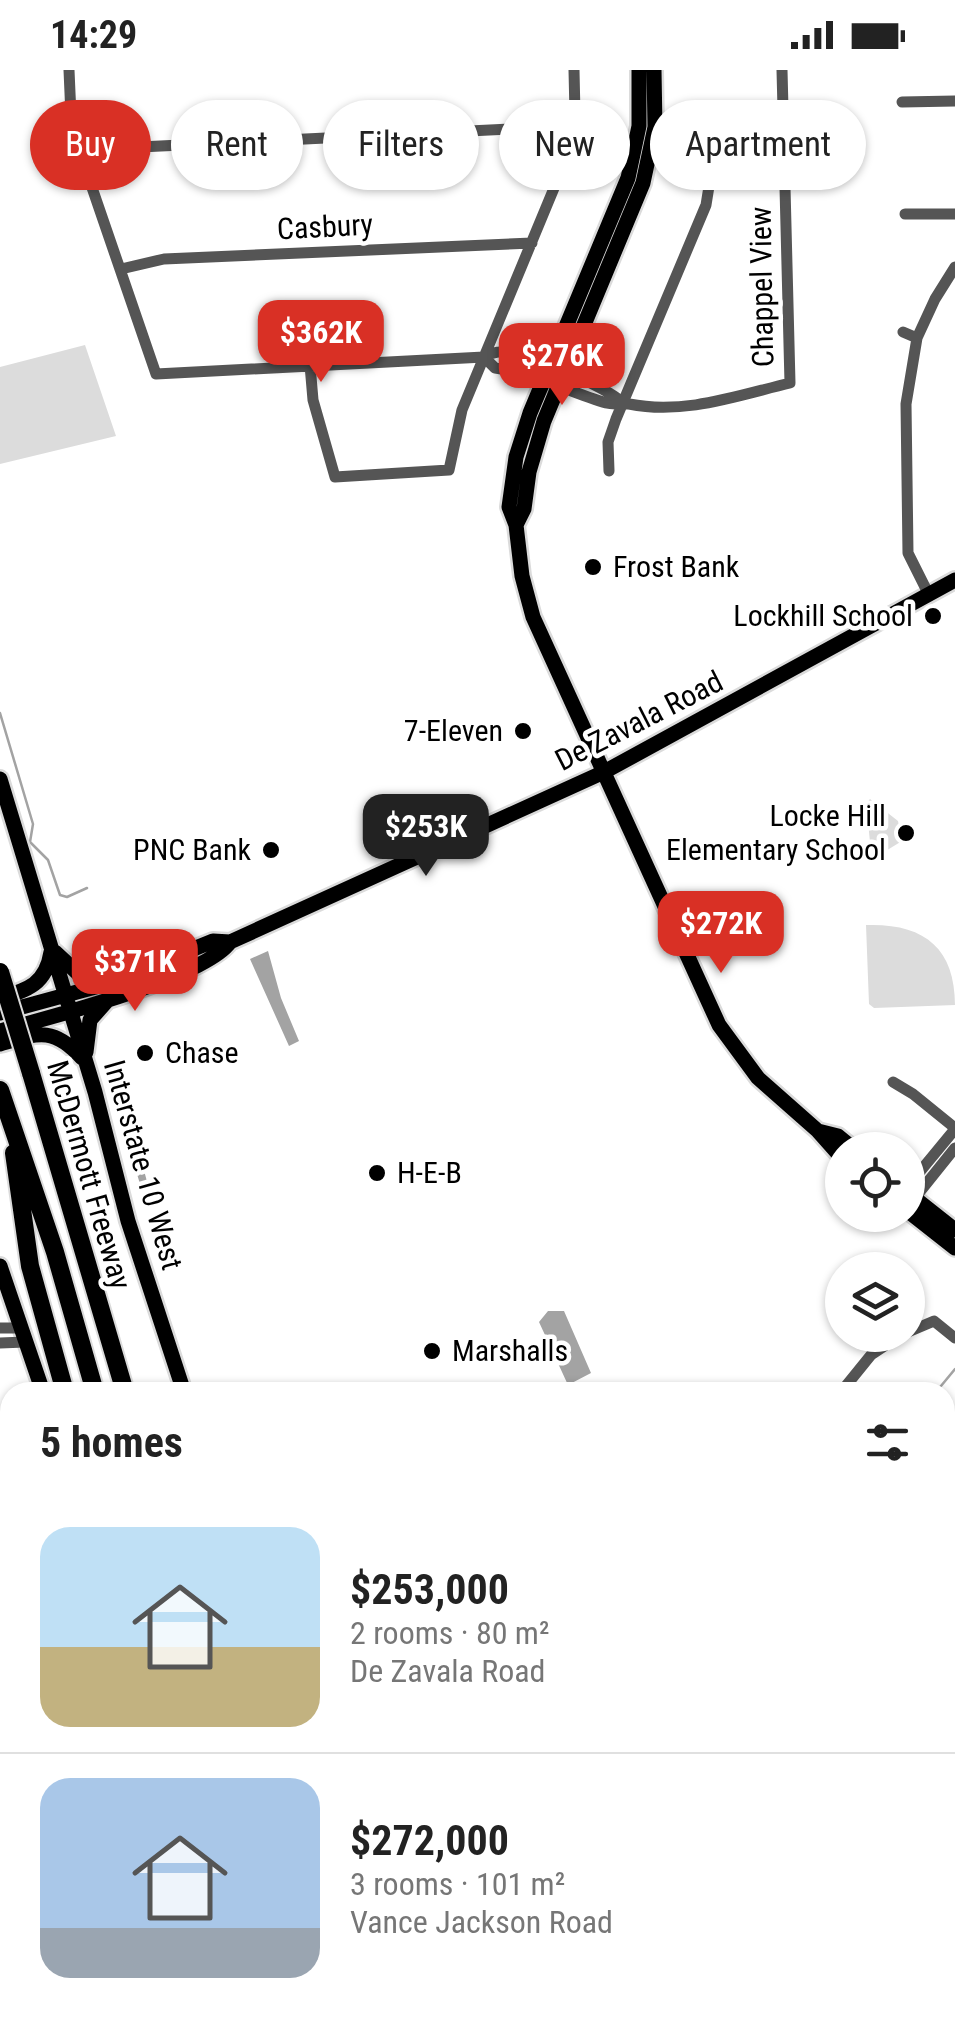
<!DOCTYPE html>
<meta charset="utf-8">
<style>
:root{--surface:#fff;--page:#f6f6f6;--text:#222;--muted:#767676;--line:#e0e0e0;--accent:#d93025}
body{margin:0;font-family:"Roboto Condensed",sans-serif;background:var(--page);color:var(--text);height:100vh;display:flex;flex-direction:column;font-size:38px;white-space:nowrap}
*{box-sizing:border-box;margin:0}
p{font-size:32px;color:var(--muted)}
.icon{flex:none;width:55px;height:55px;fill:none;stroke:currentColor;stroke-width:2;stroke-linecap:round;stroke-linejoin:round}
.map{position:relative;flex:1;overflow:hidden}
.drawer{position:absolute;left:0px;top:1312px;width:955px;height:642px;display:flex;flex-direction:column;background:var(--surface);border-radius:30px 30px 0 0;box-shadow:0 2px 8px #0004}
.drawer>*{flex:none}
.top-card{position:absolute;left:30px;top:30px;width:895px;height:90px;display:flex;gap:20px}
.fabs{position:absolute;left:825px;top:1062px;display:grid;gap:20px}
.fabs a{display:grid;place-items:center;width:100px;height:100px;border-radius:50%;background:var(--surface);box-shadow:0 2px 8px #0004;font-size:50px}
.price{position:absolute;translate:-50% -85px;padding:0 22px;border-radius:20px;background:var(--accent);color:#fff;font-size:32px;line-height:65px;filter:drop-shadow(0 2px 5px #0008)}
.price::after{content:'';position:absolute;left:50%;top:60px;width:30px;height:22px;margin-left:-15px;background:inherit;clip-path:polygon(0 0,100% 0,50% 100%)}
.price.selected{background:#222;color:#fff}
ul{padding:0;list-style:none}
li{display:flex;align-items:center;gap:30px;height:250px;padding:0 40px}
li+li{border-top:2px solid var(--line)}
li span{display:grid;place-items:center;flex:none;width:280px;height:200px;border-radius:30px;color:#555}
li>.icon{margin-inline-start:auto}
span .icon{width:120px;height:120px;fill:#fffc;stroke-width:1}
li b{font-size:42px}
h2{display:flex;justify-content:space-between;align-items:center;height:120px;padding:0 40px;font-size:42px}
.tag{padding:0 35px;border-radius:45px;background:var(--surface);box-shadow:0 2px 8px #0004;font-size:35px;line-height:90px}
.tag.selected{background:var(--accent);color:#fff}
.status{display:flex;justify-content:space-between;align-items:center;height:70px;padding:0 50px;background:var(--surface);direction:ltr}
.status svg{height:28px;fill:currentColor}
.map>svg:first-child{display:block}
</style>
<div class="status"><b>14:29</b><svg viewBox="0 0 49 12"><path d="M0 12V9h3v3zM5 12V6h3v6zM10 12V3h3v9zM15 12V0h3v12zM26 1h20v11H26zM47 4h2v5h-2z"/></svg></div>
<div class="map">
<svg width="955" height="1954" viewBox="0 0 955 1954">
<rect width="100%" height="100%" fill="#fff"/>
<path fill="#dcdcdc" d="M85 275 116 366 0 394V297Z
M870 729 898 751 902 771 884 782 870 772 868 752 859 742Z
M866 855C923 853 955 877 955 935L874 938 869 934Z
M612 1945H885V1954H594Z"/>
<path fill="#a3a3a3" d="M268 881 281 928 299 971 289 976 250 889Z
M134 1046 146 1089 142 1093 149 1119 142 1121 121 1049Z
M548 1241H564L591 1303 568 1315 539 1252Z"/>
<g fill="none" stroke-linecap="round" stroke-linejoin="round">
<path stroke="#a3a3a3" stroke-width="2.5" d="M0 643 33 754 30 772 48 790 60 825 67 827 87 818
M936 1322 955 1299"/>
<g stroke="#dbdbdb" stroke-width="20">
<path id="major" d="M639 0V56L628 108 530 343 516 387 509 437 516 455 522 506 533 547 719 955 758 1008 818 1061 842 1088
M516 455 524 439 529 402 544 351 643 113 655 57 654 0
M0 709 95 1022 128 1151 184 1322
M55 882 83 908 106 913
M0 928C28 920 46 914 51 882
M0 943 110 913 213 871 230 872 604 702 955 510
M0 961C48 948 204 908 230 872
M0 974C38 963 53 956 82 988
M86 982 90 950 106 932
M818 1061 838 1066 855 1080
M908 1123 955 1160
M908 1141 955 1178
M0 1196 43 1322
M335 1945 339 1954
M438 1945 442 1954"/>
</g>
<g stroke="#dbdbdb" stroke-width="22">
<path id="highway" d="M31 1003 125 1322
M0 1020 55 1182 95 1322
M14 1083 30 1196 65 1322
M376 1945 381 1954
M402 1945 407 1954"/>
</g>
<path stroke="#555" stroke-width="11" d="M69 0 71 46 76 71 156 304 484 287C489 285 494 282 499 282 522 280 607 317 623 333
M902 32 955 31
M83 92 140 77 573 56
M905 144H955
M121 199 164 189 532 173
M903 262 917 268
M484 287 495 298C534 303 569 322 606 333 614 335 621 333 629 334 684 345 736 326 790 313L782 0
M310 295 313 330 335 407 449 400 462 340 569 82 575 44 574 0
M609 401 608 372 616 349 706 135 720 48 783 46
M929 525 908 483 906 334 917 268 935 229 955 197
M893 1012 913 1024 955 1058
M908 1116 955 1059
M910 1134 955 1078
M0 1258H21
M908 1262 934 1251 955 1268
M0 1273 25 1272
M841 1322 871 1285 901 1265
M945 1414 949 1409 955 1415
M945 1592 955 1580
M945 1733 955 1744
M952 1931 955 1910"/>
<use href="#major" stroke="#000" stroke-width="15"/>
<use href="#highway" stroke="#000" stroke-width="18"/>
<g stroke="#dbdbdb" stroke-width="22" stroke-linecap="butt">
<path id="highway-bridge" d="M0 902 31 1003"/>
</g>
<use href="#highway-bridge" stroke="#000" stroke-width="18"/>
</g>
<g fill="#000" stroke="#fff" stroke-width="4">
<circle cx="593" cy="497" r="10"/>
<circle cx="933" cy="546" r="10"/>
<circle cx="523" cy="661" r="10"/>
<circle cx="906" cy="763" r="10"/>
<circle cx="271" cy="780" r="10"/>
<circle cx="145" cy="983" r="10"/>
<circle cx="377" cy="1103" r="10"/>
<circle cx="432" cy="1281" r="10"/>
</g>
<g text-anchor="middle" stroke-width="9" stroke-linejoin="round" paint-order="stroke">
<g font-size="30" fill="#000" stroke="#fff">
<text transform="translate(325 157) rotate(-3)" y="10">Casbury</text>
<text transform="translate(762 217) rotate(-91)" y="10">Chappel View</text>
<text transform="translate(639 651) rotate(-27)" y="10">De Zavala Road</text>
<text transform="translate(143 1095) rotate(74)" y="10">Interstate 10 West</text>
<text transform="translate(89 1105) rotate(74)" y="10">McDermott Freeway</text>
</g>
<g font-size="30" fill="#000" stroke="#fff" text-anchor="start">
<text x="613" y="507">Frost Bank</text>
<text x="913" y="556" text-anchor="end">Lockhill School</text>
<text x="503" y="671" text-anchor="end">7-Eleven</text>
<text x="886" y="756" text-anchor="end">Locke Hill<tspan x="886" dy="34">Elementary School</tspan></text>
<text x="251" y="790" text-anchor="end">PNC Bank</text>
<text x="165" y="993">Chase</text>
<text x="397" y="1113">H-E-B</text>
<text x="452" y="1291">Marshalls</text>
</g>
</g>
</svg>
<div class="fabs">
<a><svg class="icon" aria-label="locate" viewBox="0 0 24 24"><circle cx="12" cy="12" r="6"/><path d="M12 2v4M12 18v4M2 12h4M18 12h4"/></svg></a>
<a><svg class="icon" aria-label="layers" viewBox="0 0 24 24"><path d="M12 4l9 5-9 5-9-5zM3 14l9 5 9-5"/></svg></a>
</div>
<b class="price" style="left:321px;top:315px">$362K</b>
<b class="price" style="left:562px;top:338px">$276K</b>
<b class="price selected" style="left:426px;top:809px">$253K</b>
<b class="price" style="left:721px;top:906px">$272K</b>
<b class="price" style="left:135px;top:944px">$371K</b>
<div class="top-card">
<a class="tag selected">Buy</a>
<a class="tag">Rent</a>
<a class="tag">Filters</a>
<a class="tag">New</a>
<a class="tag">Apartment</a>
</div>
<section class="drawer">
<h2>5 homes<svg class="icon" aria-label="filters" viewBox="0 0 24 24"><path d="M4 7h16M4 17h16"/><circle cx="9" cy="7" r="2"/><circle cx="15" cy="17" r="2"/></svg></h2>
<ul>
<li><span style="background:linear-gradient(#bfe0f5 60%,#c2b280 0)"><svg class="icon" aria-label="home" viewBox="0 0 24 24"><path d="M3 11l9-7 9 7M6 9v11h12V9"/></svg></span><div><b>$253,000</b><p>2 rooms · 80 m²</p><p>De Zavala Road</p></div></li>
<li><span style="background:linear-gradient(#a9c7e8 75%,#9aa5b1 0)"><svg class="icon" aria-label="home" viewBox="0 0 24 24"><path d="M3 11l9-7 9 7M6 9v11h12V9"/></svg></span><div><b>$272,000</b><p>3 rooms · 101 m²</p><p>Vance Jackson Road</p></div></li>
</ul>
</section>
</div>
